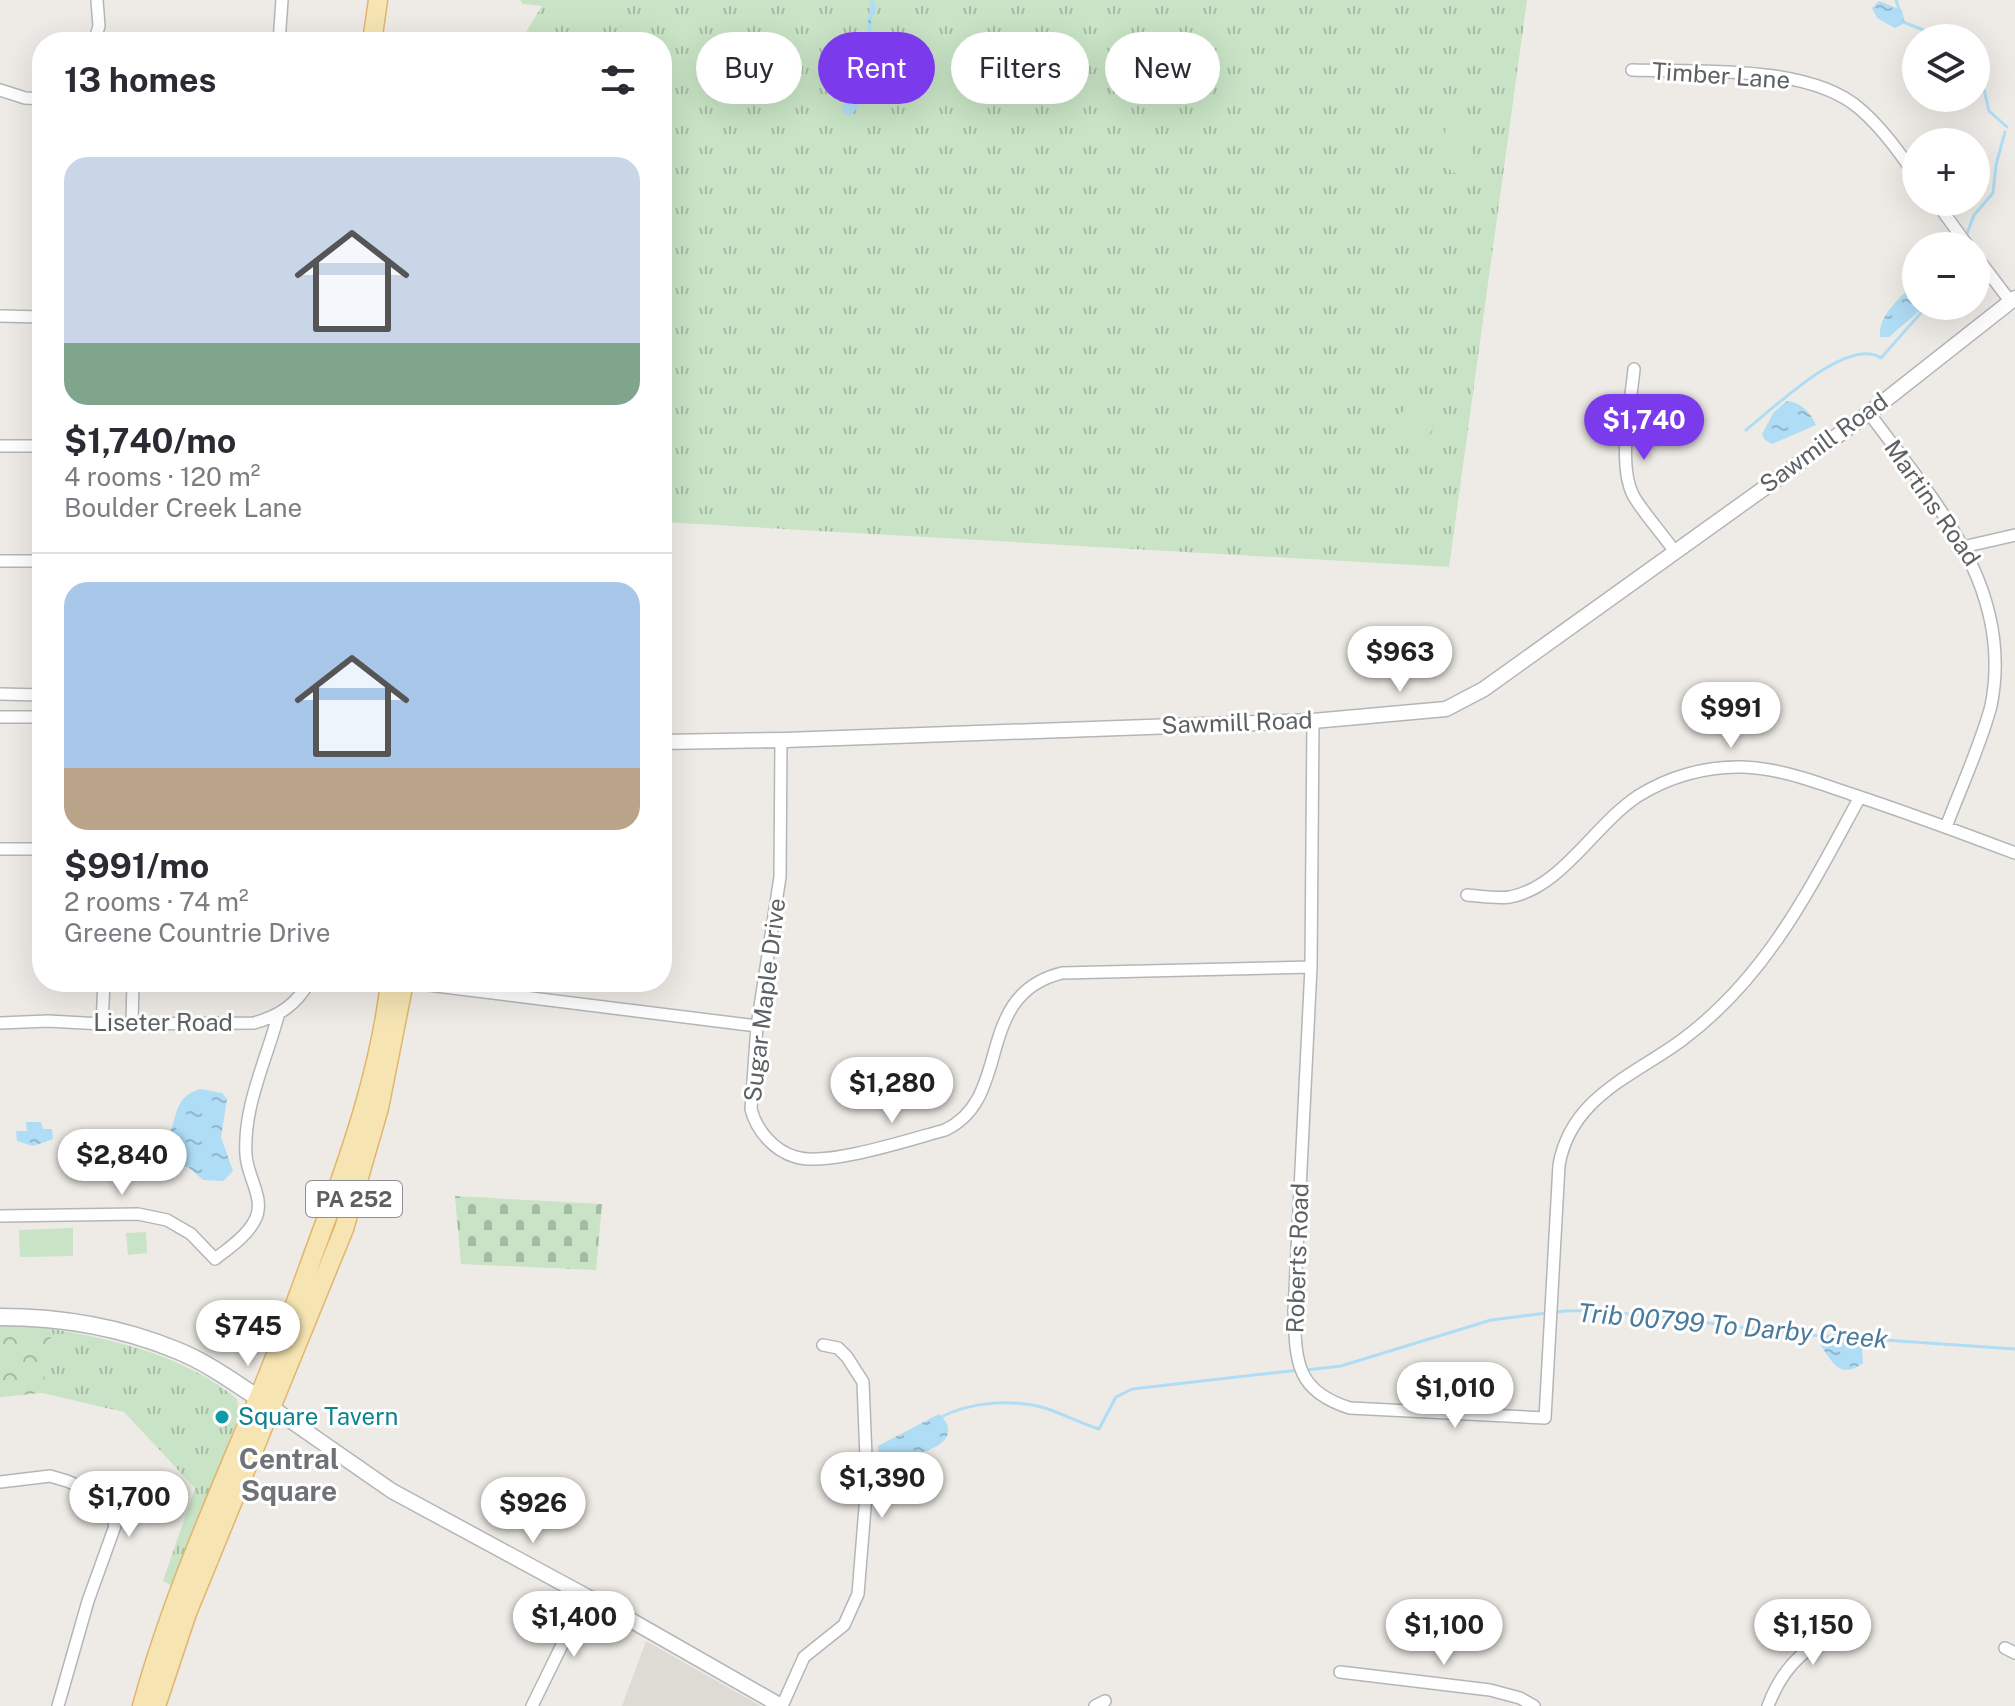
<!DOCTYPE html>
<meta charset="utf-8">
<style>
:root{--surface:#fff;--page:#f2f2f3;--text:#2b2b33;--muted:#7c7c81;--line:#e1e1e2;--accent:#7c3aed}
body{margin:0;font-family:"Public Sans",sans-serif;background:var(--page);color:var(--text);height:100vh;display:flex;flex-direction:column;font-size:30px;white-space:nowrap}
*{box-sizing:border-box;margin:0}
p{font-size:26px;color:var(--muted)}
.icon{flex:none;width:44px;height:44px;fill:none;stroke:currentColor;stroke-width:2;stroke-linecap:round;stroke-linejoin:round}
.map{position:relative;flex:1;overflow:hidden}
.panel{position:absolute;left:32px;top:32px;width:640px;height:960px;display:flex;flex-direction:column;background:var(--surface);border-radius:32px;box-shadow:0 8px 32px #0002}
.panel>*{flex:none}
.hud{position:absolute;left:696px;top:32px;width:760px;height:72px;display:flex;gap:16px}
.controls{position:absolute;left:1902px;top:24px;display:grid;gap:16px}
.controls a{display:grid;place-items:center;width:88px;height:88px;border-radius:50%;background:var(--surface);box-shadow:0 8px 32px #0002;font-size:40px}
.price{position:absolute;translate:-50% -68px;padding:0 18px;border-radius:28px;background:#fff;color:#222;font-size:26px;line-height:52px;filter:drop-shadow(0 2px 4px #0008)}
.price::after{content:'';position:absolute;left:50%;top:48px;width:24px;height:18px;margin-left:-12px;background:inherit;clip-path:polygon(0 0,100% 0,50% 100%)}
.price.selected{background:var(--accent);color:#fff}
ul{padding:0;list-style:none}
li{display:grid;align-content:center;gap:16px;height:424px;padding:0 32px}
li+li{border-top:2px solid var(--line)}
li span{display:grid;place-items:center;height:248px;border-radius:24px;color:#555}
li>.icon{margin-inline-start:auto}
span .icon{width:144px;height:144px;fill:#fffc;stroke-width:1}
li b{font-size:34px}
h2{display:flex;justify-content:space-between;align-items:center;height:96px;padding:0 32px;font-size:34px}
.pill{padding:0 28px;border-radius:36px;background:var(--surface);box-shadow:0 8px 32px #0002;font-size:28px;line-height:72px}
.pill.selected{background:var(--accent);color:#fff}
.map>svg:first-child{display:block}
</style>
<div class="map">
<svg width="2015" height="1706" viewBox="0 0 2015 1706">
<defs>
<pattern id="grass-tufts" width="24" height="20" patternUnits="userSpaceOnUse" patternTransform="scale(2)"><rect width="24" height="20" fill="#c8e3c5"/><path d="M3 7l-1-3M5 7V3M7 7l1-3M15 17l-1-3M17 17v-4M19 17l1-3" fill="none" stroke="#a6bba4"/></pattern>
<pattern id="forest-crowns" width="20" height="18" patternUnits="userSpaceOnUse" patternTransform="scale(2)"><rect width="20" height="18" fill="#c8e3c5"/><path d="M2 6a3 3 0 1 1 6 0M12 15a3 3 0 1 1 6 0" fill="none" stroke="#a6bba4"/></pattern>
<pattern id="cemetery-stones" width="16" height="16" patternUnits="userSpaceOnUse" patternTransform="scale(2)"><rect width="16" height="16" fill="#c8e3c5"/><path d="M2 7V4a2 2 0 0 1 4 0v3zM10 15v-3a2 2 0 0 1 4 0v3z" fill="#a6bba4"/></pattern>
<pattern id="water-ripples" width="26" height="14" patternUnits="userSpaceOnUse" patternTransform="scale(2)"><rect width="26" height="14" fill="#afddf5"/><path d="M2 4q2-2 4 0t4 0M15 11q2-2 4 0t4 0" fill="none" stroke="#92b7ca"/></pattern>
</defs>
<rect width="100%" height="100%" fill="#eeebe6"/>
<path fill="#dedad4" d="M646 1641 761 1706H622Z"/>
<path fill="url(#grass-tufts)" d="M520 0H1527L1449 567 662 522V42H520L542 6 523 4Z
M52 1329C117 1340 185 1356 237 1399L239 1416 172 1586 163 1581 195 1488 124 1412 42 1393Z"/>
<path fill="url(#forest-crowns)" d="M17 1320 52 1329 42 1393 0 1397V1322Z"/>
<path fill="url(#cemetery-stones)" d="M455 1196 602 1204 596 1270 461 1264Z"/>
<path fill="#c8e3c5" d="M571 0H604L593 26 582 29 574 24Z
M942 55C956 61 968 67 963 85L946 94 920 98 912 89C915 72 925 59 942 55Z
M1447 123 1466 125 1468 143 1481 169 1478 175 1462 177 1442 165 1440 159Z
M1417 397C1432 399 1434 412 1435 425L1421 447 1411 451 1401 443 1405 431 1401 413Z
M73 1228V1256L20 1257 19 1230Z
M146 1232 147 1253 128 1255 126 1233Z"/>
<path fill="url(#water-ripples)" d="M871 0H874L877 8 871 22 872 37 883 46 870 65 863 101 852 114 847 115 842 111 850 81 857 78 866 53 867 28Z
M1879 1 1902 10 1905 23 1895 28 1877 18 1872 8Z
M1916 280V306H1925L1889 337H1880C1878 313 1903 297 1916 280Z
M1787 401C1801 402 1811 413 1816 425L1772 444 1765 440 1762 434 1774 412Z
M200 1089 222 1093 227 1099 221 1137 233 1171 223 1181 203 1180 188 1167 165 1164 141 1169 132 1162 131 1155C141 1149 160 1151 166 1140 179 1120 171 1098 200 1089Z
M26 1122H41L43 1129H52L53 1139 33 1146 17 1141 16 1131H27Z
M1836 1334 1853 1341 1862 1348 1863 1363C1840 1380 1832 1362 1820 1344L1827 1335Z
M939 1414C974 1447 900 1463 879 1453L878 1446Z"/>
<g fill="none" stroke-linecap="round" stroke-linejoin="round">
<path stroke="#afddf5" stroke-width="3" d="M1896 0 1900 12
M1903 22 1944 38
M1976 75 1983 85 1989 111 2007 127
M1965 239 1974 215 1993 193 1996 165 2005 132
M1746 430C1773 409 1848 335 1881 358L1927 306
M1555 1312C1580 1309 1604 1312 1629 1314 1695 1319 1759 1332 1825 1336
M1841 1337 2015 1349
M1306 1370 1341 1366 1491 1320 1547 1313
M939 1418C971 1401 1017 1398 1051 1410 1067 1416 1083 1424 1099 1429L1116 1397 1132 1389 1299 1370"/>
<g stroke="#b3b6b9" stroke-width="14">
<path id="minor" d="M94 42 99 26 97 0
M279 42 282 0
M1632 70C1697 72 1809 64 1860 109 1882 128 1899 152 1916 176
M0 90 25 98 42 99
M1936 202 1968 246
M1976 256 2010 301
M0 316 42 317
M1634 369C1631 404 1617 463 1633 495 1641 510 1664 536 1675 552
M1869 413C1933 500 2015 587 1991 706 1980 747 1961 787 1946 827
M0 446H42
M1967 546 2015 535
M0 561H42
M0 694 42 695
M0 717H42
M1313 721 1311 967 1294 1311C1296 1361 1295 1391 1350 1408L1545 1418 1559 1165C1571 1097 1633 1076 1682 1040 1768 976 1810 888 1860 797
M781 740 780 877 757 1026 751 1109C756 1130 774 1151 796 1157 827 1167 911 1139 945 1130 1014 1098 972 995 1062 973L1311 967
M0 849H42
M1467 895C1481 896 1496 899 1510 897 1562 887 1594 825 1638 796 1668 777 1706 766 1742 767 1781 768 1818 783 1854 795 1908 813 1962 833 2015 853
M404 982 757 1026
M0 1023 48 1021 102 1024 254 1023C279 1016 296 1005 309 982
M132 1023 133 982
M102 1024 104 982
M0 1216 138 1214 167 1220 191 1234 215 1259C229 1248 246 1237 255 1220 266 1199 247 1177 246 1155 243 1107 266 1061 278 1016
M0 1482 50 1476 67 1481 100 1495 111 1511 115 1526 88 1601 58 1706
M2005 1648 2015 1653
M1340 1672 1490 1690 1520 1698 1534 1706
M532 1706 586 1596
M782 1706 804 1657 844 1625 858 1594 867 1483 863 1382 847 1357 838 1348 823 1345
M1095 1706 1105 1701
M1768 1706C1785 1661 1809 1645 1851 1626"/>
</g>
<g stroke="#b3b6b9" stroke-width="17">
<path id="tertiary" d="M662 742 785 740 1313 721 1446 709 1484 689 1869 413 2015 298
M271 1407 392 1491 634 1622 781 1706"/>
</g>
<g stroke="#b2b5b9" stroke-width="19">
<path id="secondary" d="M0 1317C60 1317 120 1327 176 1350 209 1363 238 1385 267 1404"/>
</g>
<g stroke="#e1b56b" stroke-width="21">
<path id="primary" d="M372 42 378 0
M142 1706C171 1600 216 1500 258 1399 282 1343 302 1285 323 1228 352 1151 381 1064 390 982
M156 1706 187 1613 344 1229 379 1108 404 982"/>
</g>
<use href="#minor" stroke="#fff" stroke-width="11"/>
<use href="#tertiary" stroke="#fff" stroke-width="14"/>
<use href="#secondary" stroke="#fff" stroke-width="16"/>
<use href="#primary" stroke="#f6e5b3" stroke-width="18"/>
</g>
<circle fill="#0f9aa8" stroke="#fff" stroke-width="3" cx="222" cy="1417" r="8"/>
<g text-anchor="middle" stroke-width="6" stroke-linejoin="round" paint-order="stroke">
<rect fill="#fff" stroke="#8e9092" stroke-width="2" x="306" y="1181" width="96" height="36" rx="6"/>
<g font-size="22" font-weight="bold" fill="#5d6164">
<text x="354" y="1207">PA 252</text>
</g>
<g font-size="24" fill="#5d6164" stroke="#fff">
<text transform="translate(1721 76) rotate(4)" y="8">Timber Lane</text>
<text transform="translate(1824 443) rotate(-36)" y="8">Sawmill Road</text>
<text transform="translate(1932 503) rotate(55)" y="8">Martins Road</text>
<text transform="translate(1237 723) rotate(-2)" y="8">Sawmill Road</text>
<text transform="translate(765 1000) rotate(-83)" y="8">Sugar Maple Drive</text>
<text x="163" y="1031">Liseter Road</text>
<text transform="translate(1298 1258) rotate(-88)" y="8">Roberts Road</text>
</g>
<g font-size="24" fill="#0d838f" stroke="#fff" text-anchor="start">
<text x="238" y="1425">Square Tavern</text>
</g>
<g font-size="26" font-style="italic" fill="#4a7a9d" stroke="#fff">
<text transform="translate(1733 1326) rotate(5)" y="9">Trib 00799 To Darby Creek</text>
</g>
<g font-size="28" font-weight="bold" fill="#6f7376" stroke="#fff">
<text x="289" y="1469">Central<tspan x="289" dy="32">Square</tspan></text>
</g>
</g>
</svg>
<div class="controls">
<a><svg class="icon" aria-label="layers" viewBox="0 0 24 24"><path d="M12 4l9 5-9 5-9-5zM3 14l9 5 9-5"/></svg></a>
<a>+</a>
<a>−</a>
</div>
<b class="price selected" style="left:1644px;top:462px">$1,740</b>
<b class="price" style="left:1400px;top:694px">$963</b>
<b class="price" style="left:1731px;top:750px">$991</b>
<b class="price" style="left:892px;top:1125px">$1,280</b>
<b class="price" style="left:122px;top:1197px">$2,840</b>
<b class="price" style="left:248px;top:1368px">$745</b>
<b class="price" style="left:1455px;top:1430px">$1,010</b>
<b class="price" style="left:882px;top:1520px">$1,390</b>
<b class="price" style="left:129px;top:1539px">$1,700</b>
<b class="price" style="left:533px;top:1545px">$926</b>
<b class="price" style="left:574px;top:1659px">$1,400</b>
<b class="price" style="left:1444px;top:1667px">$1,100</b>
<b class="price" style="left:1813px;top:1667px">$1,150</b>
<div class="hud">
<a class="pill">Buy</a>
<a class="pill selected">Rent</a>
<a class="pill">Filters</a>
<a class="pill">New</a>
</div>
<section class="panel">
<h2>13 homes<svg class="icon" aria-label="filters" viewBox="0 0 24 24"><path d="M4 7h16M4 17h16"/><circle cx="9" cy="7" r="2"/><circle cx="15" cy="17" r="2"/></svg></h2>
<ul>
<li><span style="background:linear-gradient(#c9d6e8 75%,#7fa58c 0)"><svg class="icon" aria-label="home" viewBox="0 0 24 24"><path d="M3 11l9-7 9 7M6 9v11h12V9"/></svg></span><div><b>$1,740/mo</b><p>4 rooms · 120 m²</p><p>Boulder Creek Lane</p></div></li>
<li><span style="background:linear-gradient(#a9c7e8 75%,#b9a48a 0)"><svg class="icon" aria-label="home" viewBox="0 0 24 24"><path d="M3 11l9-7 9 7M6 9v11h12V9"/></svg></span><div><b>$991/mo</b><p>2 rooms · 74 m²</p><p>Greene Countrie Drive</p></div></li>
</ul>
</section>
</div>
